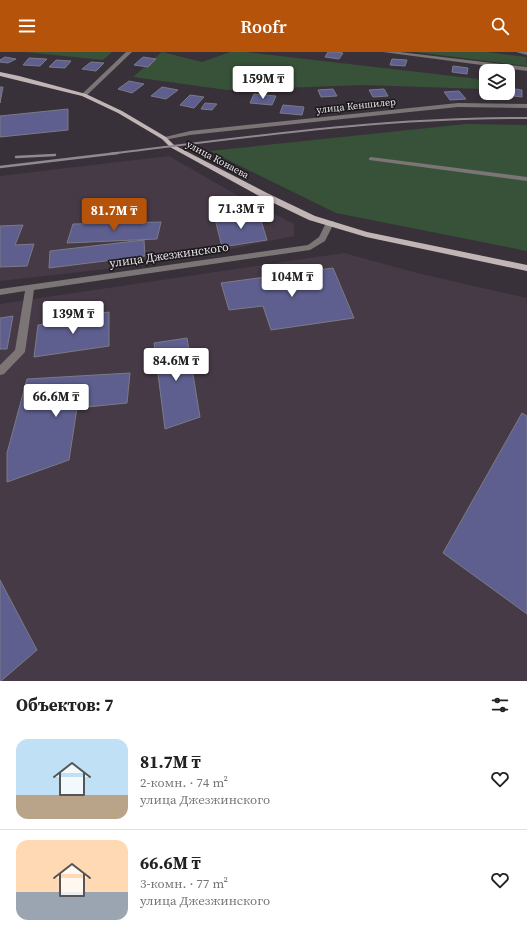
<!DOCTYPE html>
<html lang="ru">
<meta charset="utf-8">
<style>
:root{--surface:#fff;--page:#f2f2f2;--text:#222;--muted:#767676;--line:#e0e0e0;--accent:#b45309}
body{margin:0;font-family:"Source Serif 4",serif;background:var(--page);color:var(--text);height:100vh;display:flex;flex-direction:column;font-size:15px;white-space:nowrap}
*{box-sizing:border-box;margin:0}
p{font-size:13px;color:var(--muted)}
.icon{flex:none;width:22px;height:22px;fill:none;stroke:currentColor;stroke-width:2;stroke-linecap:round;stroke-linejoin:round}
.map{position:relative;height:629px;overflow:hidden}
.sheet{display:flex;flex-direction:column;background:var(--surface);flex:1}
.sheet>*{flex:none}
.buttons{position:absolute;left:479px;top:12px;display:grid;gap:8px}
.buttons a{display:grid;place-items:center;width:36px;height:36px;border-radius:8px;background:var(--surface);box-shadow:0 2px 10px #0003;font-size:20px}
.price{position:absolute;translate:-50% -34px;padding:0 9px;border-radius:4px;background:#fff;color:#222;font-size:13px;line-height:26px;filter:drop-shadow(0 1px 2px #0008)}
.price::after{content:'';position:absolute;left:50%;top:24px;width:12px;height:9px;margin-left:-6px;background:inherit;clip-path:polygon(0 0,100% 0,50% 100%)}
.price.selected{background:var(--accent);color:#fff}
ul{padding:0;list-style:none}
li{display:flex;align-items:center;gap:12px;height:100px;padding:0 16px}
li+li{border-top:1px solid var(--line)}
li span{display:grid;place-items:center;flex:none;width:112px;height:80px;border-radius:12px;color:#555}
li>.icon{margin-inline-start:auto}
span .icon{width:48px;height:48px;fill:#fffc;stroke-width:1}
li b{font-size:17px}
h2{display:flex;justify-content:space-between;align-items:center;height:48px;padding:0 16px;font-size:17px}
header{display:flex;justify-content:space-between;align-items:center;height:52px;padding:0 16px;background:var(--accent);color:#fff;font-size:18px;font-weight:600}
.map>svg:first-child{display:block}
</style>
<header><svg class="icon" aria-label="menu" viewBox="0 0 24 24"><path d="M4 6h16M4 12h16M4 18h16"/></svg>Roofr<svg class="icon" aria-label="search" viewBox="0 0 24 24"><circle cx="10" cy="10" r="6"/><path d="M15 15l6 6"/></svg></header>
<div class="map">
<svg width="527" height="629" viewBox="0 0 527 629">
<rect width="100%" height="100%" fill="#393139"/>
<path fill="#463a46" d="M169 104 235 142 294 172V184L226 198 115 216 0 229V124Z
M344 201 417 221 527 246V629H0V252Z"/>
<path fill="#375238" d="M25 0H112L103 8Z
M162 0 202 10 230 0H245L478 27 484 37 363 33 227 38 133 25Z
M415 0H487L526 5 527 14Z
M466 72 527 73V199L336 161 210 99Z"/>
<path fill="#5e5f8f" stroke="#7a7b86" d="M328 0H336L343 1 339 7 325 5Z
M5 5 16 7 8 11 0 10V8Z
M143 5 156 7 148 15 134 13Z
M29 6 47 7 40 14 23 13Z
M392 7 407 8 405 14 390 13Z
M56 8 71 9 65 16 49 15Z
M91 10 104 11 96 19 82 17Z
M453 14 468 16 467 22 452 20Z
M129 29 144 32 132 41 118 37Z
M0 35H3L0 51Z
M162 35 178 38 166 47 151 44Z
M508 36 522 38V45L505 43V41H508Z
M333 37 337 44 321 45 318 38Z
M384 37 388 44 373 45 369 38Z
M459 39 466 47 450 48 444 40Z
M254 42 276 44 272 53 250 51Z
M190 43 204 45 194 56 180 53Z
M205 51 217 52 212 58 201 57Z
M283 53 304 55 302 63 280 61Z
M68 57V78L0 85V64Z
M259 162 267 188 222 195 215 167Z
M161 170 157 187 67 191 73 172Z
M23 173 15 193 34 192 27 214 0 215V174Z
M144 188 145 204 49 216 50 199Z
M333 216 354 266 271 278 263 254 229 258 221 231Z
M109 260V294L34 305 38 273 53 271V268Z
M13 264 7 297H0V266Z
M187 286 200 365 165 377 154 291Z
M130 321 127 351 77 356 69 408 7 430V401L27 327Z
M522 361 527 364V562L443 501Z
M0 528 37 598 1 629H0Z"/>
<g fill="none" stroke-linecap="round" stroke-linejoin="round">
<path fill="#7b7575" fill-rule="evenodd" d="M126 0H132L86 44H82V42Z
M383 0H399L527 15V19Z
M516 0H527V3Z
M458 51 527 52V56L458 55 190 83 164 88 161 86 190 79Z
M371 105 527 125V129L369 108V106Z
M327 169H333L334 171 325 189 310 198 34 238 25 300 4 322 0 323V313L15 298 25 239 0 243V237L308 193 319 185Z"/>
<path fill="#c2b5b5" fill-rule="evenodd" d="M0 20 19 24 86 42 122 59 166 85 174 93 267 141 315 164 367 180 527 213V219L366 185 309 168 261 145 170 95 162 87 118 61 82 44 0 24Z"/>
<path stroke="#908990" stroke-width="2" d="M109 102C248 85 387 65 527 66"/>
<path stroke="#908990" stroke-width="2.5" d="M16 105 55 103
M0 115 118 101"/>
</g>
<g text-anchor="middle" stroke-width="3.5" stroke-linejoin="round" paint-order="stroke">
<g font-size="10" fill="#eae5e9" stroke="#1e1b1e">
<text transform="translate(356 53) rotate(-6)" y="4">улица Кеншилер</text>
<text transform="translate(218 107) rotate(28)" y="4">улица Конаева</text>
</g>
<g font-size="12" fill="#eae5e9" stroke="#1e1b1e">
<text transform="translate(169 203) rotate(-8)" y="4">улица Джезжинского</text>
</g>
</g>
</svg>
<div class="buttons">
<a><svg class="icon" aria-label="layers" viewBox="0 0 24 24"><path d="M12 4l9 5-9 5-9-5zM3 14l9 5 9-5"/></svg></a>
</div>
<b class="price" style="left:263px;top:48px">159M ₸</b>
<b class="price" style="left:241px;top:178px">71.3M ₸</b>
<b class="price selected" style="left:114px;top:180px">81.7M ₸</b>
<b class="price" style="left:292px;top:246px">104M ₸</b>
<b class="price" style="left:73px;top:283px">139M ₸</b>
<b class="price" style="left:176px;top:330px">84.6M ₸</b>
<b class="price" style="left:56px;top:366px">66.6M ₸</b>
</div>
<section class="sheet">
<h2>Объектов: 7<svg class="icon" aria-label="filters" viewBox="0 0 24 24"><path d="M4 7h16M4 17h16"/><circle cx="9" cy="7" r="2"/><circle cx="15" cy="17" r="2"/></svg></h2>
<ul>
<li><span style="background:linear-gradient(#bfe0f5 70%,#b9a48a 0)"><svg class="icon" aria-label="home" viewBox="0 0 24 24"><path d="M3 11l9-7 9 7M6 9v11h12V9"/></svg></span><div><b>81.7M ₸</b><p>2-комн. · 74 m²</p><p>улица Джезжинского</p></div><svg class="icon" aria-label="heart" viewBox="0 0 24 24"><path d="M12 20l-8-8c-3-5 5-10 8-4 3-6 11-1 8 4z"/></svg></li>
<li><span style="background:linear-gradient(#ffd9b3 65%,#9aa5b1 0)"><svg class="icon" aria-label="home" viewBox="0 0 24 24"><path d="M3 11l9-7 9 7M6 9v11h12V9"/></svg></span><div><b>66.6M ₸</b><p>3-комн. · 77 m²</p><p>улица Джезжинского</p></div><svg class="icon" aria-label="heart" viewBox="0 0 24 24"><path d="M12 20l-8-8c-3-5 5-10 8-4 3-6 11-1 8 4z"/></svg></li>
</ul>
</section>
